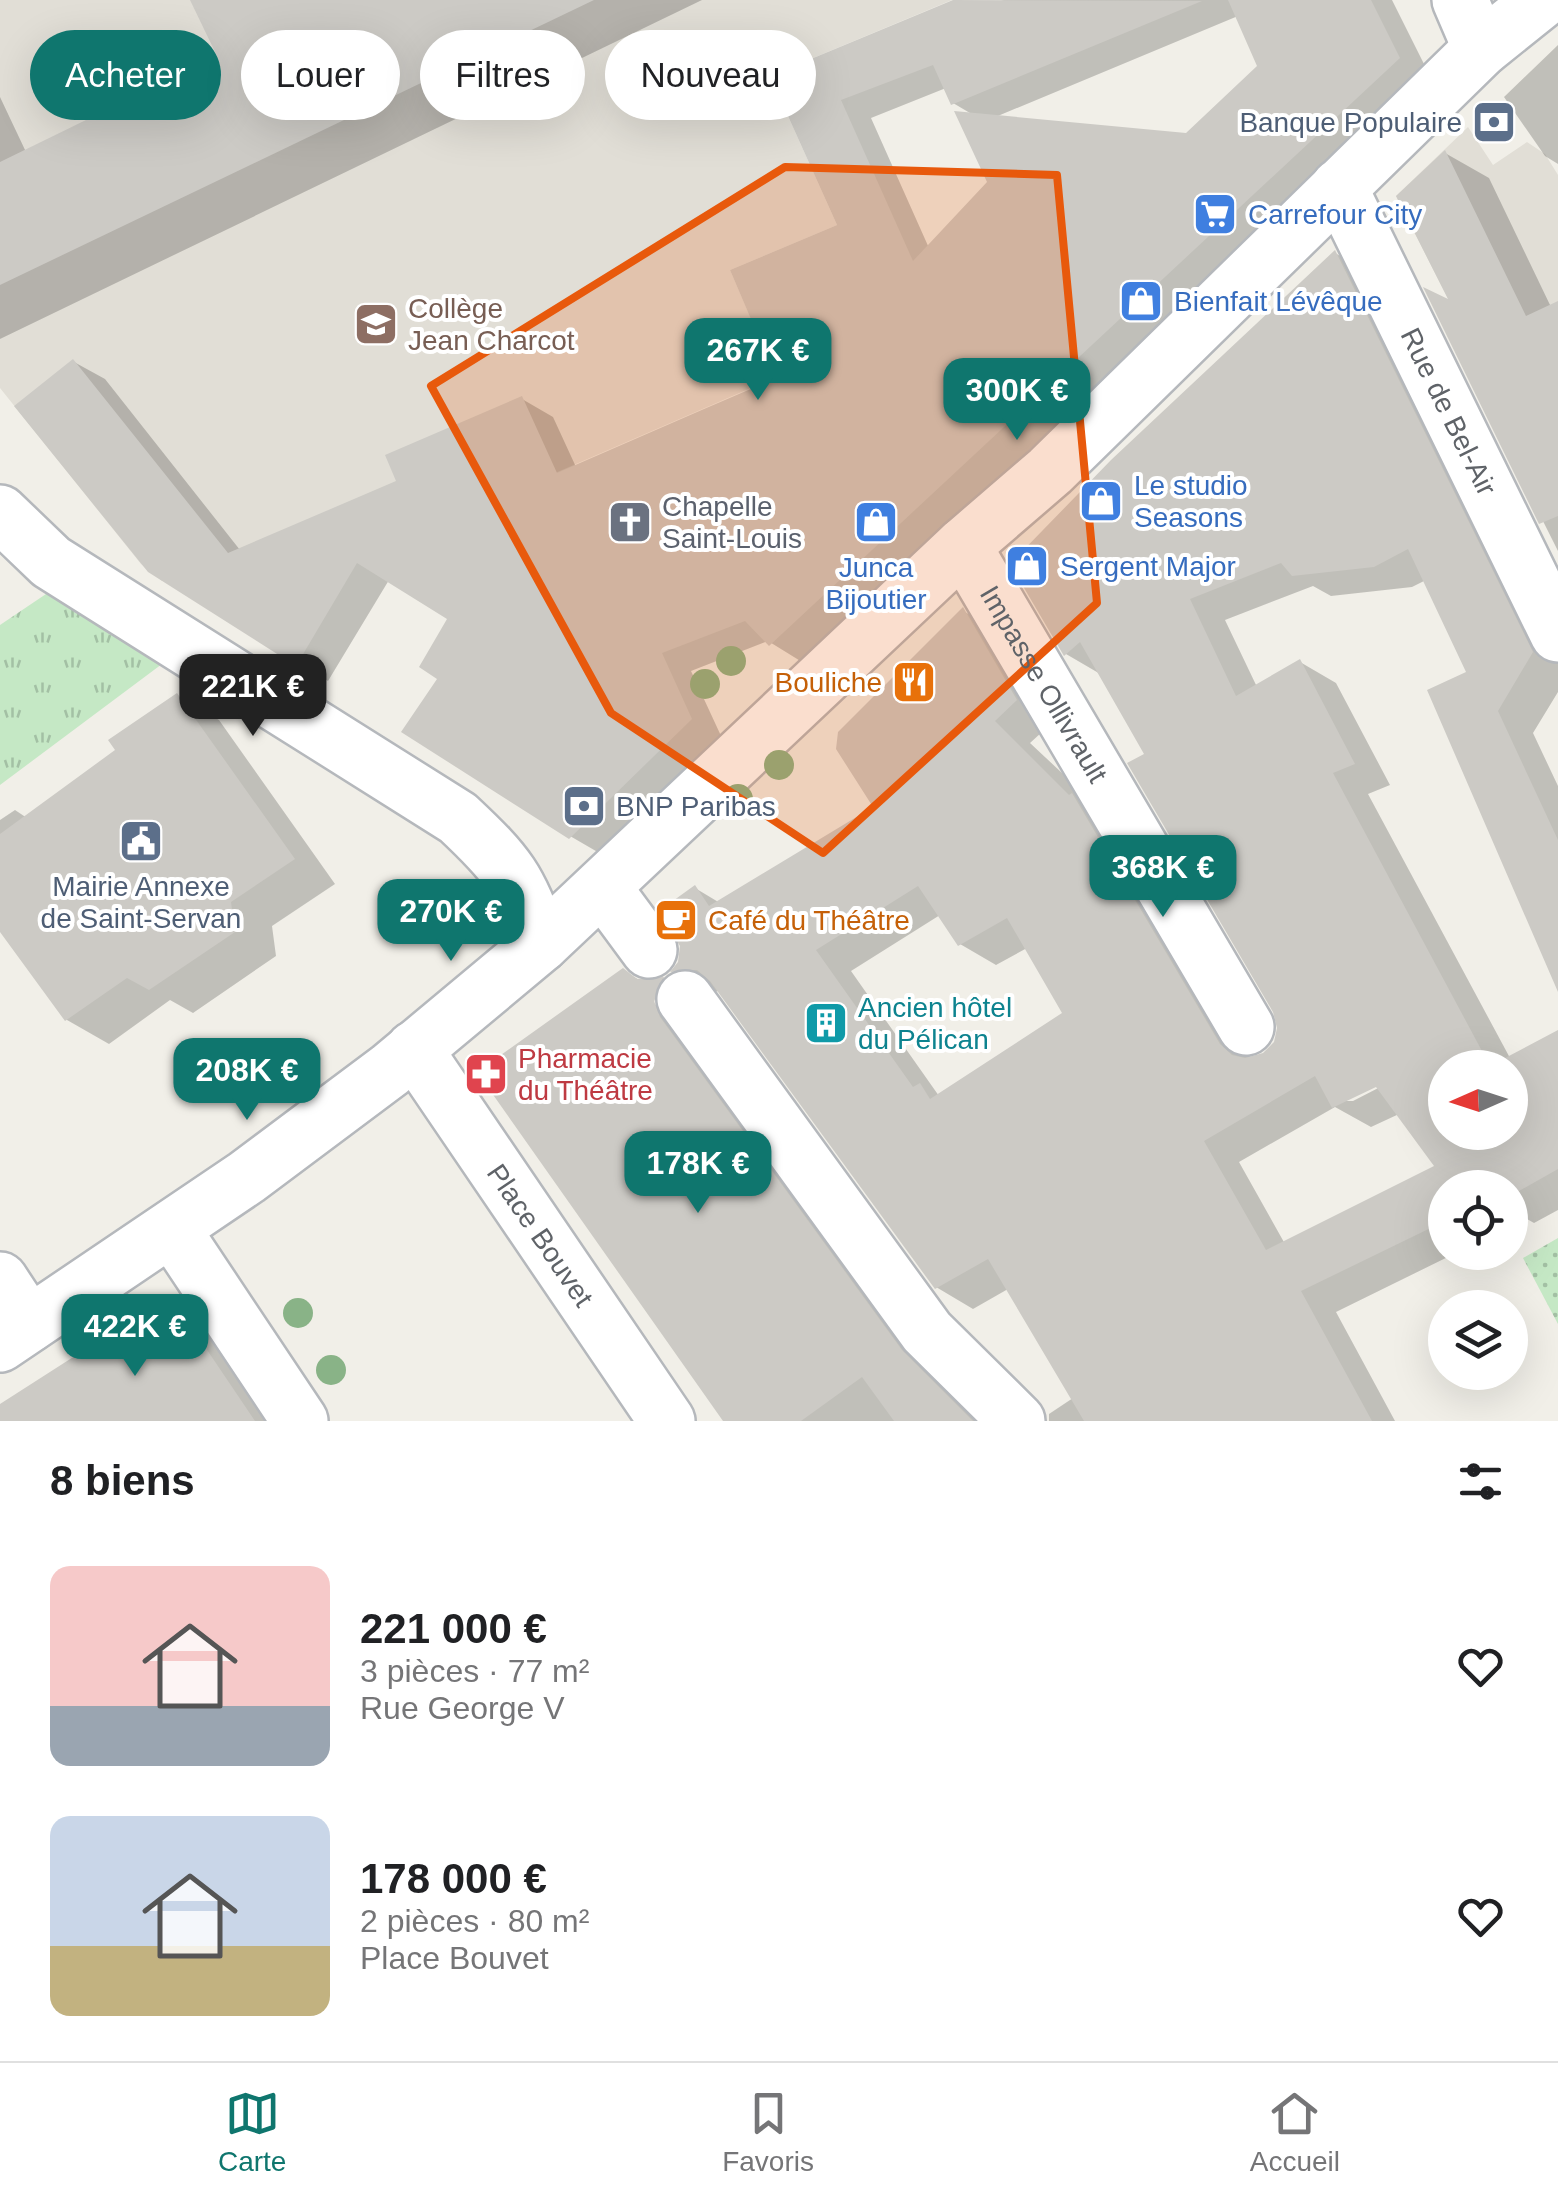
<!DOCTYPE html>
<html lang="fr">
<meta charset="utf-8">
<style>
:root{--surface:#fff;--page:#f2f2f2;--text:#202124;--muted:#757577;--line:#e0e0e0;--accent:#0f766e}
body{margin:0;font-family:Arial,sans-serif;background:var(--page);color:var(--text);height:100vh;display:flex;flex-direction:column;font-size:38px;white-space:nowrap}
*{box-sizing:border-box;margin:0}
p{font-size:32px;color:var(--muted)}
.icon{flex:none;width:55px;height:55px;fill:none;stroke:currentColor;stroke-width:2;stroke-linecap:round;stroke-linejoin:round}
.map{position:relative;height:1421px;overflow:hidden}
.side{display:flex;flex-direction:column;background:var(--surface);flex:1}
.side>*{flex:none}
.hud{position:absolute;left:30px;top:30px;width:1000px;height:90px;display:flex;gap:20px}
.needle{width:65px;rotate:267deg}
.controls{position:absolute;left:1428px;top:1050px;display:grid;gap:20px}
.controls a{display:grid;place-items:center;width:100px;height:100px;border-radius:50%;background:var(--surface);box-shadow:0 10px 40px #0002;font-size:50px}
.price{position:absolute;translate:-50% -85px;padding:0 22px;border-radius:20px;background:var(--accent);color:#fff;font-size:32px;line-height:65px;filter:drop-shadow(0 2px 5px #0008)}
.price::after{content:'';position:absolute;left:50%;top:60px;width:30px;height:22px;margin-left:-15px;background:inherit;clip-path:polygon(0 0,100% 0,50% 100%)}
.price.on{background:#222;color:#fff}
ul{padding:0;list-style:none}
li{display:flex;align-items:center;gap:30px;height:250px;padding:0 50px}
li span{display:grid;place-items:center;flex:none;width:280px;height:200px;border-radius:20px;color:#555}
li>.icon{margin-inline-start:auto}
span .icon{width:120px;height:120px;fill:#fffc;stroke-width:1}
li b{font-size:42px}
h2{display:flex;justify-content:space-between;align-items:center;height:120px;padding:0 50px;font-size:42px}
.pill{padding:0 35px;border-radius:45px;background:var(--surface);box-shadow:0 10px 40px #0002;font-size:35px;line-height:90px}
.pill.on{background:var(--accent);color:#fff}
.dock{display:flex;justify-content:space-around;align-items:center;height:140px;border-top:2px solid var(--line);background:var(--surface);font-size:28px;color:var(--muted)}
.dock a{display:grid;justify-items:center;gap:5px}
.dock .on{color:var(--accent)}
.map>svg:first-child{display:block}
</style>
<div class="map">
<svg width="1558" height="1421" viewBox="0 0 1558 1421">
<defs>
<pattern id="grass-tufts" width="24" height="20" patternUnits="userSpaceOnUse" patternTransform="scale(2.5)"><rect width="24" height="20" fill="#c5e8c5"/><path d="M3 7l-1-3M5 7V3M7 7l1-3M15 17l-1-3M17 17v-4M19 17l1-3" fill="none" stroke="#a3c0a4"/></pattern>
<pattern id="park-dots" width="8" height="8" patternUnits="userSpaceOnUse" patternTransform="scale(2.5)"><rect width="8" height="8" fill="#c5e8c5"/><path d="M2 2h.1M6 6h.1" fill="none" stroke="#a3c0a4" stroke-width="1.8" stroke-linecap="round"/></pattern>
</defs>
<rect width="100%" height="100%" fill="#f1efe8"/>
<path fill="#e1ded6" d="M0 0H952L770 76 837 225 730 270 776 377 383 548 162 581 141 564 0 388Z
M1468 127 1493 165 1527 142 1545 154 1558 175V516L1396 196Z"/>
<path fill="url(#grass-tufts)" d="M49 592 162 664 0 785V625Z"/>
<path fill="url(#park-dots)" d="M1558 1238V1324L1523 1258Z"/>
<path fill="#0003" fill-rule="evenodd" d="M193 0H702L0 339V97L26 152 221 57Z
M1004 0H1392L1430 76 802 662 768 641 691 671 722 738 601 854 570 836 440 679 450 619 389 580 328 681 297 663 74 362 105 379 240 550 399 482 522 399 553 417 576 467 779 379 840 226 773 78ZM1238 16 1260 67 1187 136 993 118ZM946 88 953 103 975 116 990 182 929 248 871 118Z
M1558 45V164L1545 156 1504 97Z
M1445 153 1489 178 1551 307 1558 304V551L1428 292 1454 304Z
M1335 253 1372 274 1558 652V692L1533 733 1558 786V985L1470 674 1426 580 1412 587 1331 596 1313 586 1225 620 1257 687 1300 662 1336 683 1390 785 1368 794 1510 1058 1558 1032V1210L1534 1223 1527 1219 1510 1227V1188H1445V1252H1458L1336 1312 1395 1421H1049V1414L1073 1398 1008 1289 973 1309 936 1287 721 991 709 992 674 972 680 962 695 888 720 903 877 808 963 611 1000 631 1053 722 1030 743 1109 817 1251 1059 1264 1056 1276 1043 1280 1028 1276 1011 1147 755 1102 675 1066 654 1013 564ZM940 915 960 944 996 965 1027 948 1065 1014 939 1096 851 971ZM1445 1068H1510V1132H1445ZM1386 1079 1388 1083 1353 1101H1342ZM1335 1107 1371 1127 1399 1114 1438 1167 1285 1244 1239 1162Z
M177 696 219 720 335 884 272 926 276 956 193 1013 170 1000 109 1044 67 1020 0 927V820L15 810 27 818 118 750Z
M623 971 643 982 664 979 699 1000 983 1421H726ZM656 991H661L652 1014Z
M170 1298 219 1326 284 1421H0V1406Z"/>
<path fill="#cccac5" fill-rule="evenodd" d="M190 0H594L0 285V162L217 56Z
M953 0 1202 1 951 105 933 65 841 100 913 261 987 182 954 111 1186 133 1257 66 1228 0H1371L1400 58 769 646 745 621 662 653 692 719 569 839 401 732 437 679 419 667 447 619 357 563 296 666 148 572 14 406 73 359 228 553 396 481 385 455 522 396 557 473 704 409 776 378 730 270 837 225 770 76Z
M1445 150 1526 316 1558 301V516L1539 524 1423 287 1448 299 1396 196Z
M1335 250 1533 652 1498 711 1558 840V992L1427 690 1466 672 1408 549 1374 567 1292 576 1281 563 1190 599 1236 696 1300 659 1355 764 1333 773 1490 1066 1558 1030V1169L1510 1196V1188H1445V1221L1301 1291 1372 1421H1084L988 1259 935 1289 710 981 697 970 670 972 678 962 680 946 659 911 695 885 709 906 873 807 836 749 838 732 963 607 1017 700 995 721 1069 795 1072 793 1220 1044 1232 1055 1245 1058 1263 1053 1274 1042 1277 1028 1273 1012 1127 763 1144 754 1080 642 1064 656 1010 564 1111 460ZM918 886 958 946 1007 918 1062 1013 930 1099 920 1083 913 1087 816 950ZM1445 1068H1510V1132H1445ZM1315 1076 1332 1108 1376 1087 1434 1166 1266 1250 1204 1141Z
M177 693 295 859 231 902 235 932 149 990 127 978 65 1021 0 932V834L115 750 108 740Z
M623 968 637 979 664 977 654 1001 660 1017 902 1350 973 1421H894L862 1377 801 1421H723L477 1072Z
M170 1295 255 1421H0V1404Z"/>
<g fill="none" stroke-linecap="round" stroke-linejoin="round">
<g stroke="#b5b8bc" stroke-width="60">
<g id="minor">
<path d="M1460 0 1481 49"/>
<path id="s1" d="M1339 187 1558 634"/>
<path d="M0 513 51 562 458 818C507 864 520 880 541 944"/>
<path id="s2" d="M963 546 1246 1027"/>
<path d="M604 889 649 950"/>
<path d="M685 999 927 1332 1017 1421"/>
<path id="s3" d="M414 1049 667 1421"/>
<path d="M172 1229 300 1421"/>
<path d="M0 1280 29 1324"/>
<path d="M0 1344 247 1177 390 1070 541 944 963 546 1050 471 1481 49 1542 0"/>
</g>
</g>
<use href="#minor" stroke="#fff" stroke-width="55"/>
</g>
<g fill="#89b387">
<circle cx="731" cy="661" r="15"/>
<circle cx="705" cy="684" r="15"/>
<circle cx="779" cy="765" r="15"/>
<circle cx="738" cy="799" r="15"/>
<circle cx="298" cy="1313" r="15"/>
<circle cx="331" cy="1370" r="15"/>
</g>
<path fill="#e8590c" fill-opacity="0.2" stroke="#e8590c" stroke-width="8" stroke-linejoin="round" d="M785 167 1057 175 1097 603 823 853 611 713 431 386Z"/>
<defs>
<g id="bank-square" transform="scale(2.25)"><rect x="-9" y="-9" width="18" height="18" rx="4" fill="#5c6f8a" stroke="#fff"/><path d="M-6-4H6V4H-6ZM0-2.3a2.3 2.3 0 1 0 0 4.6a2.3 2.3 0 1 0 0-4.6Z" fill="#fff"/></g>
<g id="supermarket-square" transform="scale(2.25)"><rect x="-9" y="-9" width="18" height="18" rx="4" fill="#3f7fe0" stroke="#fff"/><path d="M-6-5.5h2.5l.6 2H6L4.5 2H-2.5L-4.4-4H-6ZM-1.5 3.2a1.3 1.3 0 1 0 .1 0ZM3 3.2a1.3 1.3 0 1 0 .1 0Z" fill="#fff"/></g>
<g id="shop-square" transform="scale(2.25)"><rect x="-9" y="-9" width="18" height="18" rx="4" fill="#3f7fe0" stroke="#fff"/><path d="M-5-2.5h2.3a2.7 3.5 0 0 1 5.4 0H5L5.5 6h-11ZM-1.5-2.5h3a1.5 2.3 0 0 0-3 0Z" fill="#fff"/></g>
<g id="school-square" transform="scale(2.25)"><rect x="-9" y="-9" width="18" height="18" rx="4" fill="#8d6e63" stroke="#fff"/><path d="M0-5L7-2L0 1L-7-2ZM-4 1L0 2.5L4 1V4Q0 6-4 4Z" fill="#fff"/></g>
<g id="church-square" transform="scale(2.25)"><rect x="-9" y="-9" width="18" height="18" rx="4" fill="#6b7280" stroke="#fff"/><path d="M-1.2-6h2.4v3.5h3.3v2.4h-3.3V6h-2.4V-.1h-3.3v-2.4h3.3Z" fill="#fff"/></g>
<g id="restaurant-square" transform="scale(2.25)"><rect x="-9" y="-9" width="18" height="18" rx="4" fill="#e8710a" stroke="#fff"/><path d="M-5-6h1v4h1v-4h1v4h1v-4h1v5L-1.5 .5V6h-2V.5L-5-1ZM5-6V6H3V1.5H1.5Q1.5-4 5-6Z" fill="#fff"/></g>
<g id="civic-square" transform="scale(2.25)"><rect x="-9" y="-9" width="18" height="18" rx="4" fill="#5c6f8a" stroke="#fff"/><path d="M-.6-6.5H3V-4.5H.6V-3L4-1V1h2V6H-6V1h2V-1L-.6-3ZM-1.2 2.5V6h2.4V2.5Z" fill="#fff"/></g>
<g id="cafe-square" transform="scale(2.25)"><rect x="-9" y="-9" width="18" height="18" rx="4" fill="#e8710a" stroke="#fff"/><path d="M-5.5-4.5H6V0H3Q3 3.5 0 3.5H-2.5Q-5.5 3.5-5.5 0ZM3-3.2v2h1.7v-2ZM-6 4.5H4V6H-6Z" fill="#fff"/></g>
<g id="building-square" transform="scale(2.25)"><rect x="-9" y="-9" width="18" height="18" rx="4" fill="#0f9aa8" stroke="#fff"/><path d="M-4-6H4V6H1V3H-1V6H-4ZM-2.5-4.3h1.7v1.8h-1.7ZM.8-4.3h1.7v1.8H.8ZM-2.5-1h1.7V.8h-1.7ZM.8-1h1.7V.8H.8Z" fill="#fff"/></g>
<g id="pharmacy-square" transform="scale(2.25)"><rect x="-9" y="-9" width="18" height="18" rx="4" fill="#e0444e" stroke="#fff"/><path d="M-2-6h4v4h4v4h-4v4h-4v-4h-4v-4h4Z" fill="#fff"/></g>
</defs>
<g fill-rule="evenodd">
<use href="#bank-square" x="1494" y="122"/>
<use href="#supermarket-square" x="1215" y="214"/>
<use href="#shop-square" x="1141" y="301"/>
<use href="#school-square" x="376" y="324"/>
<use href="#shop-square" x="1101" y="501"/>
<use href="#church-square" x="630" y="522"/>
<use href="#shop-square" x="876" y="522"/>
<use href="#shop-square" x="1027" y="566"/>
<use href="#restaurant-square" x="914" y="682"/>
<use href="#bank-square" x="584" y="806"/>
<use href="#civic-square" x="141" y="841"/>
<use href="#cafe-square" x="676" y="920"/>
<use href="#building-square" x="826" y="1023"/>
<use href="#pharmacy-square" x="486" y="1074"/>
</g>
<g text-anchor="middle" stroke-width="8" stroke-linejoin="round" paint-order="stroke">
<g font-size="28" fill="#4e5e75" stroke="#fff" text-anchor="end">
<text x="1462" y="132">Banque Populaire</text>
<text x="616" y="816" text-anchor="start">BNP Paribas</text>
<text x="141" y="896" text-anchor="middle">Mairie Annexe<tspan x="141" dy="32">de Saint-Servan</tspan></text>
</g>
<g font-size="28" fill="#366cbe" stroke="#fff" text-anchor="start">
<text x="1248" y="224">Carrefour City</text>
<text x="1174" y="311">Bienfait Lévêque</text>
<text x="1134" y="495">Le studio<tspan x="1134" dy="32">Seasons</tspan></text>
<text x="1060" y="576">Sergent Major</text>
<text x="876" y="577" text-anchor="middle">Junca<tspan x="876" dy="32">Bijoutier</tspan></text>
</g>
<g font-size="28" fill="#785e54" stroke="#fff" text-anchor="start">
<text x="408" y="318">Collège<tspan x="408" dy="32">Jean Charcot</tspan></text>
</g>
<g font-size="28" fill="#5f6368" stroke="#fff">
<text dy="10" stroke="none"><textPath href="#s1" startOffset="250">Rue de Bel-Air</textPath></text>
<text dy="10" stroke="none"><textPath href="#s2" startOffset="160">Impasse Ollivrault</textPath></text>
<text dy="10" stroke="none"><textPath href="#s3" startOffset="225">Place Bouvet</textPath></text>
</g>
<g font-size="28" fill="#5b616d" stroke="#fff" text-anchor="start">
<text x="662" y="516">Chapelle<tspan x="662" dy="32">Saint-Louis</tspan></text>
</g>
<g font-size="28" fill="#c56008" stroke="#fff" text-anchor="end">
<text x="882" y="692">Bouliche</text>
<text x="708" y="930" text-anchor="start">Café du Théâtre</text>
</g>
<g font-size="28" fill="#0d838f" stroke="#fff" text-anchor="start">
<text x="858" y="1017">Ancien hôtel<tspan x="858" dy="32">du Pélican</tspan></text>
</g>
<g font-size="28" fill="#be3a42" stroke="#fff" text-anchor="start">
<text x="518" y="1068">Pharmacie<tspan x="518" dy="32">du Théâtre</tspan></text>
</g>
</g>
</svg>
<div class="controls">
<a><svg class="needle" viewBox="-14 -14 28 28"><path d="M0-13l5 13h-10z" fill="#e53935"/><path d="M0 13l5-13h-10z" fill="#757577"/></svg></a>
<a><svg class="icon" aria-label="locate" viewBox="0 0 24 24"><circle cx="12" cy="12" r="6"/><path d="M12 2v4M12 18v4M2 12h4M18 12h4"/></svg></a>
<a><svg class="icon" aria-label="layers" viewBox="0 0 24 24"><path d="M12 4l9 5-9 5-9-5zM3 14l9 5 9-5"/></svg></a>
</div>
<b class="price" style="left:758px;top:403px">267K €</b>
<b class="price" style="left:1017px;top:443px">300K €</b>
<b class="price on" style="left:253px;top:739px">221K €</b>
<b class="price" style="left:1163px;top:920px">368K €</b>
<b class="price" style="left:451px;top:964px">270K €</b>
<b class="price" style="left:247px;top:1123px">208K €</b>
<b class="price" style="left:698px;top:1216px">178K €</b>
<b class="price" style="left:135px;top:1379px">422K €</b>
<div class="hud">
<a class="pill on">Acheter</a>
<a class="pill">Louer</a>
<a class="pill">Filtres</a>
<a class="pill">Nouveau</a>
</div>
</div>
<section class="side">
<h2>8 biens<svg class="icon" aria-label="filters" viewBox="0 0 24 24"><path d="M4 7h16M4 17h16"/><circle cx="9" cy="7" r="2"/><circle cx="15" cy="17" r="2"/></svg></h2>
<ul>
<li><span style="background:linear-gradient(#f6c9c9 70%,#9aa5b1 0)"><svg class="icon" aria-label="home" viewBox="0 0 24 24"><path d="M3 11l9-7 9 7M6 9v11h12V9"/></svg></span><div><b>221 000 €</b><p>3 pièces · 77 m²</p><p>Rue George V</p></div><svg class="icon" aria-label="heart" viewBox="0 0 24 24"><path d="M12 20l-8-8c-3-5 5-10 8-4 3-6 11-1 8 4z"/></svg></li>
<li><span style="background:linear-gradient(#c9d6e8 65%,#c2b280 0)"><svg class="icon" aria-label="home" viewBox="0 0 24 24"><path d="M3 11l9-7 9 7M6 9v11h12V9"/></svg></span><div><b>178 000 €</b><p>2 pièces · 80 m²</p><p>Place Bouvet</p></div><svg class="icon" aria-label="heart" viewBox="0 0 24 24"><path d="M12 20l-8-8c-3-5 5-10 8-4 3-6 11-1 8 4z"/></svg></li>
</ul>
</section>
<nav class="dock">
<a class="on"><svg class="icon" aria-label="map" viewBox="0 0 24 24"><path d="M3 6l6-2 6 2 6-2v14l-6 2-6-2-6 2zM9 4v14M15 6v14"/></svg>Carte</a>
<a><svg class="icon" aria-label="saved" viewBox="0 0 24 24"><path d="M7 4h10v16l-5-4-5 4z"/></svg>Favoris</a>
<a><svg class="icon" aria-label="home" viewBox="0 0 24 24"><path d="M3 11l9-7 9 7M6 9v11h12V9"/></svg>Accueil</a>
</nav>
